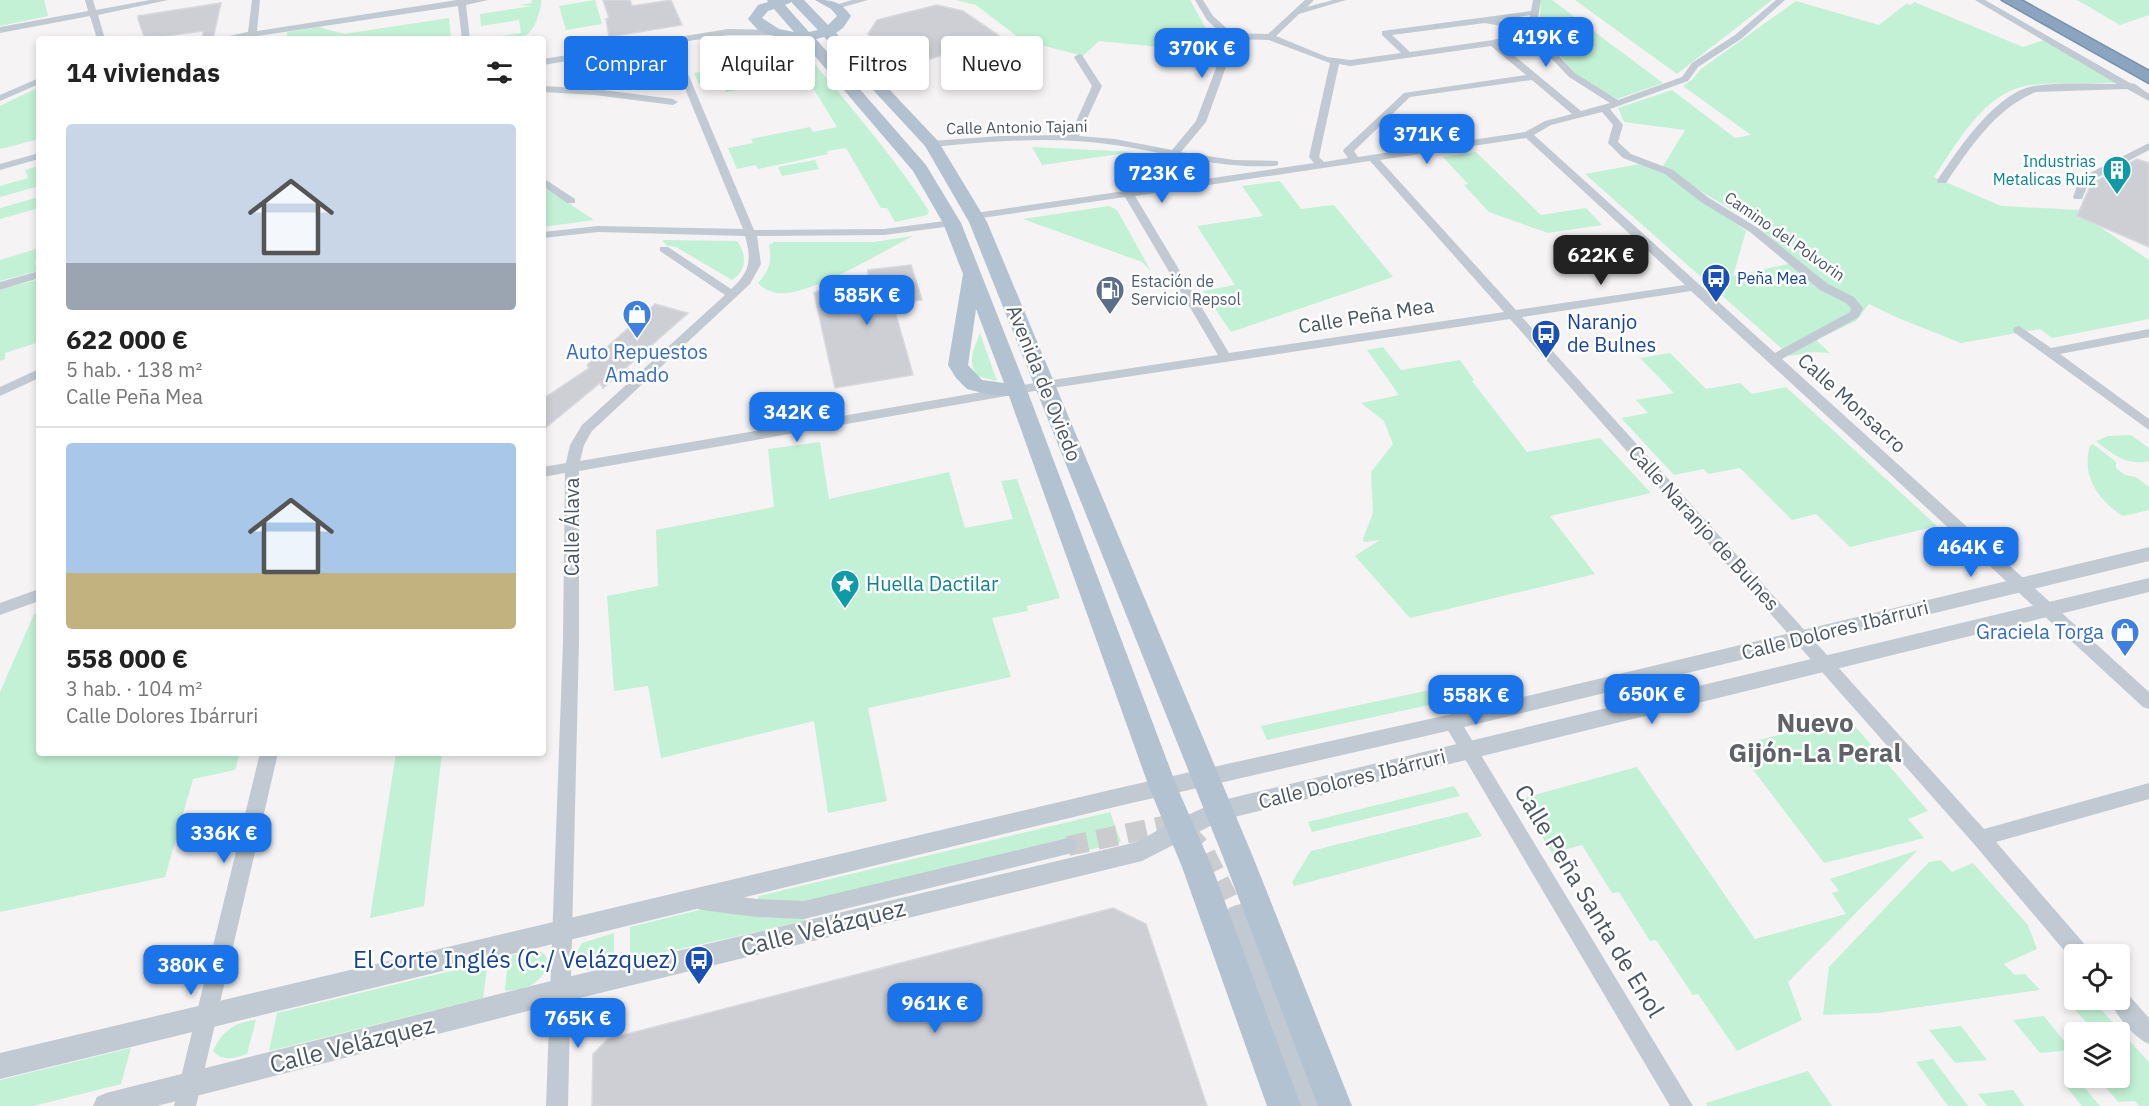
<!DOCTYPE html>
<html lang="es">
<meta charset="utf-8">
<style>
:root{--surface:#fff;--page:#f2f2f2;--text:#222;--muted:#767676;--line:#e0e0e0;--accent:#1a73e8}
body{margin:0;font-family:"IBM Plex Sans",sans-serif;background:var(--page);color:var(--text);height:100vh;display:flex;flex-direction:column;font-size:22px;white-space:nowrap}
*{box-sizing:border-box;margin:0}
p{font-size:20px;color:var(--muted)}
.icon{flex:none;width:33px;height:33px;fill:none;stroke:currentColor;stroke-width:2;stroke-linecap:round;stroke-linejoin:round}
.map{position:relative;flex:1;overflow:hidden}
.panel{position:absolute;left:36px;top:36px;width:510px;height:720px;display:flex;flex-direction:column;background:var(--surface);border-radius:6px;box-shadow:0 3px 9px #0003}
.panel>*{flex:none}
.top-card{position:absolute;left:564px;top:36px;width:570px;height:54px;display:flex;gap:12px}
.tools{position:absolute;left:2064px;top:944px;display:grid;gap:12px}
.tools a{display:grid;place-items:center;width:66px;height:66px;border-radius:6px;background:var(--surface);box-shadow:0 3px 9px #0003;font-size:30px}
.price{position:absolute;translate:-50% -51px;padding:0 14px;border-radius:12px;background:var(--accent);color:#fff;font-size:20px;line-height:39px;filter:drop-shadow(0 2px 3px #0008)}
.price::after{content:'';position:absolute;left:50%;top:36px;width:18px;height:14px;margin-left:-9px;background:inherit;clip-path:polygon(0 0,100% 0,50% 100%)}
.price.selected{background:#222;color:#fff}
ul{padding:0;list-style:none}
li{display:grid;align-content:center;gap:12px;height:318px;padding:0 30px}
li+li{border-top:2px solid var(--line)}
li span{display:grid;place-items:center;height:186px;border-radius:6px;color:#555}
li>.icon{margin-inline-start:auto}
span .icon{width:108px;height:108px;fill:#fffc;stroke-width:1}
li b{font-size:26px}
h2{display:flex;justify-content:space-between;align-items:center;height:72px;padding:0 30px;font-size:26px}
.chip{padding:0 21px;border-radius:6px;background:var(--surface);box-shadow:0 3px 9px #0003;font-size:21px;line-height:54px}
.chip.selected{background:var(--accent);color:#fff}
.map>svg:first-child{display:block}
</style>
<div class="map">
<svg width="2149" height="1106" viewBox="0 0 2149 1106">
<rect width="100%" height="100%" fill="#f5f3f3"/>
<path fill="#c3f1d5" d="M0 0H44L48 16 0 26Z
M532 0H541C542 7 539 12 537 19 528 46 507 39 483 39L521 33 519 20 481 26 480 14 533 6 519 5 532 3Z
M595 0 602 24 566 30 559 6Z
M956 0H1190L1214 43 1212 52 1099 41 1083 56 1022 40 976 5Z
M1541 0H1552L1663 83 1617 99 1576 74 1539 31Z
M1575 0H1772L1677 74Z
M2077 0H2149V15L2120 25Z
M1796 1 1879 25 1906 4 1911 5 1914 2 2023 47 2044 40 2120 83C2091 84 2061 82 2032 85 1985 90 1958 142 1934 177L2001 206 2079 210 2077 216 2094 223 2149 260V319L2052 338 2040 329 1961 343 1898 318 1869 304 1856 321 1816 340 1830 353 1813 352 1790 356 1585 174 1640 164 1669 175 1746 231 1733 276 1797 262 1754 223 1662 168 1685 130 1624 122 1618 108 1672 90 1735 138 1751 135 1683 86 1692 80 1701 69Z
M449 18 451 39H287V32L319 27 344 34Z
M781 41 792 42 800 46C845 101 890 151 929 211L927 215 895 222 887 208H881L846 148 827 151 828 154 758 169 756 165 737 169 728 148 753 143 751 139 810 127 813 132 837 127 807 78 726 92 722 80 699 84 694 73 790 57Z
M39 87V139L0 149V106Z
M1032 147 1134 152 1042 165Z
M1476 152 1541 215 1586 208 1602 225 1548 233 1489 212 1464 185 1468 184 1443 157Z
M815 160 819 169 782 176 778 167Z
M38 166 39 186 0 197V186L28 178 25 170Z
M1280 181 1301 209 1334 205 1393 277 1231 332 1203 291 1235 285 1197 226 1263 216 1242 186Z
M543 186 594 220 543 227Z
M39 197V208L0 219V208Z
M1109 206 1117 210 1151 271 1142 262 1023 219Z
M913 236C880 253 828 285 793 292 780 295 767 293 758 283 770 270 772 261 769 245L774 242H874Z
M662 240 737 241C747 254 747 271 732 280L676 247 667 246Z
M39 248V260L35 261 37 271 0 281V260Z
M39 279V342L5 353V359L0 361V290Z
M980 333 997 381 977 376C967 361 974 349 980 333Z
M1383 347 1401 370 1460 360 1474 380 1472 381 1527 452 1600 438 1651 493 1550 516 1595 574 1410 618 1355 556 1380 540 1364 542 1363 539 1373 513 1371 472 1393 444 1384 421 1361 403 1399 395 1367 350Z
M1670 353 1706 389 1740 383 1752 394 1786 387 1937 526 1850 547 1816 514 1792 520 1740 468 1708 474 1704 469 1674 475 1621 418 1648 413 1636 400 1674 393 1640 358Z
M2131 435 2149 448V461C2126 466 2114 455 2096 441L2108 436Z
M820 442 829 499 949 472 965 528 1013 519 1001 481 1017 479 1060 598 1027 606 1028 611 992 618 1011 677 868 708 887 801 828 813 814 721 661 758 648 686 614 691 607 596 658 586 656 530 774 507 768 449Z
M2093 444 2116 462V468L2125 475 2136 477 2149 487V510L2123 516C2098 500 2081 475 2090 446Z
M39 613V753H240L235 770 193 779 165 877 0 912V692L34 614Z
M1449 686 1457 699 1267 740 1261 726Z
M1847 717 1928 811 1908 819 1924 838 1824 863 1741 754 1748 750 1743 744Z
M396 753H442L424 906 370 918Z
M1637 767 1755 939 1846 914 1832 893 1839 891 1830 879 1918 850 1788 982 1802 1020 1737 1051 1698 994 1693 995 1656 940 1650 941 1619 892 1612 893 1582 845 1552 853 1519 799Z
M1454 786 1460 796 1312 832 1308 822Z
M1110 812 1121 842 1073 854 1067 839 809 902H756L759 896Z
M1467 812 1482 836 1294 886 1292 882 1311 851Z
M1941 860 1952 872 1973 863 2028 925 2037 949 2004 964 2015 975 2025 974 2040 990 1878 1013 1823 1015 1829 967 1929 862Z
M699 910 750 914 767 918 805 916V921L630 960V927Z
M614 933V964C600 969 590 975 577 965L576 953 582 943Z
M535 950C557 954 546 976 533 984 524 989 514 990 505 991L508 956Z
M488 962 483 998 269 1051 277 1013Z
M2072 1006H2098L2146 1059 2149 1063V1106H2139L2135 1101 2118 1102 2099 1079 2131 1077 2120 1062V1032H2094Z
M2044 1016 2071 1050 2040 1053 2013 1020Z
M256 1020 247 1054C236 1058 222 1062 213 1051 222 1031 235 1022 256 1020Z
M1961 1026 1987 1060 1955 1063 1929 1030Z
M131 1048 121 1084 33 1106H0V1080Z
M1933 1059 1968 1106H1948L1916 1062Z
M1808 1071 1832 1106H1707L1706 1103Z
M2078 1080 2100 1106H2082L2064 1084Z
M2013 1090 2024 1106H1987L1978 1094Z"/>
<path fill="#cdcfd5" stroke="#d7d9de" stroke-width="1.5" d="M603 0H630L632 6 671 0 682 25 609 37 606 19 609 18Z
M221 3 213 39H203V31L145 39 138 19V16Z
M937 5 963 11 1001 37 901 68 868 34 877 20Z
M2137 159 2149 163V247L2077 216 2091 184Z
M911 265 922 300 893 304 913 375 835 388 814 293 840 281 868 277V270Z
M655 304 688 313 603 388 600 383 543 430V399L589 368 587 365Z
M1113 908 1146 924 1207 1106H592L593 1054 608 1039Z"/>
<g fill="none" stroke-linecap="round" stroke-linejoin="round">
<path stroke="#caccce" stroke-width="20" stroke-dasharray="20 10" stroke-linecap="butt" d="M1068 846 1163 826 1188 834 1204 851 1236 914"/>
<g stroke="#7690ad" stroke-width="3">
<path id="motorway" d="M2002 0H2021L2149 71V83Z"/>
</g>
<path fill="#c1cad2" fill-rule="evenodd" d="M85 0H93L96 10 150 0H168L98 15 105 39H97L90 16 0 33V27L88 11Z
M252 0H260L257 31 457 0H488L466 5 470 39H462L458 6 237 39H215L248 32Z
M818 0H827L823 3Z
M852 0H868L836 9 832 6Z
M1195 0H1203L1213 16 1232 33 1268 34 1305 0H1314L1307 7 1333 0H1346L1299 14 1276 36 1327 57 1350 60 1401 53 1382 35V31L1531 11 1533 0H1541L1536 29 1540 36 1575 73 1618 100 1682 77 1692 63 1735 35 1776 0H1785L1741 39 1698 67 1688 81 1610 109 1623 125 1618 142 1631 154 1673 170 1709 198 1758 228 1828 284 1854 297 1863 308 1859 317 1782 359 2149 692V709L2143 707 1691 291 1522 317 1984 829 2149 783V799L1996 842 2087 947 2090 954H2074L2073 961 1974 844 1510 319 1046 389 579 471V641L568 1106H546L563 641 565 473 543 477V467L566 463 570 445 582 425 725 295 660 251V247H668L731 289C750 272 752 260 745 236L598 232 543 238V232L598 226 743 229 667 45 543 65V59L728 29 772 30 773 32 769 35H728L675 43 754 230 884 229 952 220 958 223 952 226 884 235 757 236 761 264 750 284 592 431 584 445 580 461 1046 381 1218 355 1125 197 975 219 970 216 975 213 1314 163 1309 157 1330 63 1269 40 1236 39 1206 122 1181 152 1234 160 1278 161V165L1274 166C1219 169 1169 153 1115 145 1055 136 993 141 932 147L927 144 932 141 1000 136 1070 135 1092 86 1074 57 1079 54 1082 55 1102 86 1079 136 1115 139 1172 150 1196 121 1227 39 1207 20ZM1530 15 1528 29 1533 39 1569 77 1610 103 1581 111 1500 44 1513 42 1519 33 1507 22 1499 20ZM1485 23 1501 26 1511 35 1493 40 1410 52 1392 35ZM1491 46 1526 75 1404 93 1344 149 1343 151 1348 158 1324 162 1319 157 1339 64 1350 66ZM1532 80 1572 114 1545 121 1525 132 1358 157 1354 151 1410 97ZM1602 112 1613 125 1608 143 1623 158 1665 174 1701 202 1750 232 1820 290 1846 303 1851 308 1850 312 1775 353 1534 135 1551 125ZM1526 138 1685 285 1516 310 1380 160ZM1370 161 1504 312 1229 353 1135 196Z
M1975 0H1985L2130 83 2135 84 2149 94V101L2127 89 2036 92C1995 109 1970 148 1946 183H1938L1937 181C1957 151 1996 92 2034 86 2061 82 2090 84 2117 84Z
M39 78V84L0 101V95Z
M543 86 595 89 673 99 678 102 673 105 595 95 543 92Z
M2149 143V150L2089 182 2082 199H2074L2073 197 2080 178Z
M39 153V159L0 170V164Z
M543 178 575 199V203H567L543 186Z
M39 271V278L0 290V282Z
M2019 326 2051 348 2149 329V337L2060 354 2149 419V430L2015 333 2013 330 2015 327Z
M39 369V378L0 396V387Z
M39 589V601L0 615V603Z
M1452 715 1458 717 1693 1106H1670L1446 727 1443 722 1446 717Z
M260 753H278L196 1106H174Z
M1068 838 1075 840 1077 846 1075 852 1068 854 804 919 757 917 701 910 694 907 691 901 694 895 701 892 757 899 804 901Z
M1236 905 1243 908 1246 914 1321 1106H1299L1226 914 1229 908Z
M2120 989 2126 992 2149 1018V1044C2134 1038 2115 1014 2109 999H2120Z"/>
<path fill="#c1cad2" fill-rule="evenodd" d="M2149 547V561L1452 730 1123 805 0 1079V1053L1123 787 1452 714Z
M2149 578V592L1222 820 1142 861 559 1003 157 1106H93L97 1097 106 1093 559 979 1137 842 1174 821 1219 801Z"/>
<path fill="#b3c2d1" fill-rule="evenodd" d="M767 0H804L828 25 837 16 831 9 815 0C833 0 840 1 851 16L843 28 836 33 938 141 987 222 1253 857 1352 1106H1318L1223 857 969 222 925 146 824 37 816 39 926 165 961 223 1027 390 1177 787 1212 867 1301 1106H1267L1182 867 1149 787 1009 396 990 395 967 389 956 378 948 365 963 274 943 223 913 171 802 41 769 35 758 30 748 19 758 5 768 2ZM792 2V3L818 30 809 32 785 5ZM774 9 794 32 779 29 762 18 768 11ZM976 309 1004 383 982 380 968 365Z"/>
<use href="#motorway" fill="#8ba5c1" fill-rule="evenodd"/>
</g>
<defs>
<g id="building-pin" transform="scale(1.5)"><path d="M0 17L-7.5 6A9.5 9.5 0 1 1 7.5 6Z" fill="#0f9aa8" stroke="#fff"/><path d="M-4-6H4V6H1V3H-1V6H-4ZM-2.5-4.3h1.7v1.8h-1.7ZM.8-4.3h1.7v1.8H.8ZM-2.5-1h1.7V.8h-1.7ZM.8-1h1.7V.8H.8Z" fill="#fff"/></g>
<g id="bus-pin" transform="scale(1.5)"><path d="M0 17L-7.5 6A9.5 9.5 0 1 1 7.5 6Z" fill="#1a4fb4" stroke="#fff"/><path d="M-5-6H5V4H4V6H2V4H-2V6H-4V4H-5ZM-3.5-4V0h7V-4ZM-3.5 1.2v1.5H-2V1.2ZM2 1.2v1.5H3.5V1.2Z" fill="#fff"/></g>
<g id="fuel-pin" transform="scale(1.5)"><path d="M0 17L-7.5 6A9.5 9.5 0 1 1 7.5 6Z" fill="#5c6f8a" stroke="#fff"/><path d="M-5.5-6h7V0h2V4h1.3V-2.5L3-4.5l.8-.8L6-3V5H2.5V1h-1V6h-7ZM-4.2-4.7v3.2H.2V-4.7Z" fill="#fff"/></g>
<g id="shop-pin" transform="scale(1.5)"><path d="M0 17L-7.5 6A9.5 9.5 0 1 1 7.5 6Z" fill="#3f7fe0" stroke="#fff"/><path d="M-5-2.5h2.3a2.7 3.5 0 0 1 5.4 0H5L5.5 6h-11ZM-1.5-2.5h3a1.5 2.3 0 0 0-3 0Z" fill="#fff"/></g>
<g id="sight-pin" transform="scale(1.5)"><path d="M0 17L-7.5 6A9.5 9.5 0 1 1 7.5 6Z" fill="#0f9aa8" stroke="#fff"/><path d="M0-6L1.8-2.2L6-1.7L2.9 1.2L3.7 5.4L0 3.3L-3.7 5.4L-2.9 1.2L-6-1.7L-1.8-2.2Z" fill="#fff"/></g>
</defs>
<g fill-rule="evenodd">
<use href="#building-pin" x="2117" y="170"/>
<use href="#bus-pin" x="1716" y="278"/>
<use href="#fuel-pin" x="1110" y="290"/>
<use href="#shop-pin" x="637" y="314"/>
<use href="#bus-pin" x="1546" y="334"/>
<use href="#sight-pin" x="845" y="584"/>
<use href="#shop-pin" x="2125" y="632"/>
<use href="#bus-pin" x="699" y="960"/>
</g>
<g text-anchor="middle" stroke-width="5" stroke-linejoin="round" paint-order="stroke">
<g font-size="16" fill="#4a5661" stroke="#fff">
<text transform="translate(1017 127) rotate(-1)" y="6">Calle Antonio Tajani</text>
<text transform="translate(1785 236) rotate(35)" y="6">Camino del Polvorin</text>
</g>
<g font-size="16" fill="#0d838f" stroke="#fff" text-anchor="end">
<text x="2096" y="167">Industrias<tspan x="2096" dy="18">Metalicas Ruiz</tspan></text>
</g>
<g font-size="16" fill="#164399" stroke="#fff" text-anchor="start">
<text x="1737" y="284">Peña Mea</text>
</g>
<g font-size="16" fill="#4e5e75" stroke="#fff" text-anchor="start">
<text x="1131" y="287">Estación de<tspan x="1131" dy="18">Servicio Repsol</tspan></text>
</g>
<g font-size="20" fill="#4a5661" stroke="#fff">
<text transform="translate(1366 316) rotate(-9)" y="7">Calle Peña Mea</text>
<text transform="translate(1044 383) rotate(68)" y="7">Avenida de Oviedo</text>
<text transform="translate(1852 403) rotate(42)" y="7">Calle Monsacro</text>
<text transform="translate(572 527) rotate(-90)" y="7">Calle Álava</text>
<text transform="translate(1704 528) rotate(48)" y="7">Calle Naranjo de Bulnes</text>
<text transform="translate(1835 630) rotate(-14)" y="7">Calle Dolores Ibárruri</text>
<text transform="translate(1352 779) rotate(-14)" y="7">Calle Dolores Ibárruri</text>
</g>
<g font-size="20" fill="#164399" stroke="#fff" text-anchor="start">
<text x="1567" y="329">Naranjo<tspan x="1567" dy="23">de Bulnes</tspan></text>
</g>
<g font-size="20" fill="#366cbe" stroke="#fff">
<text x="637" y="359">Auto Repuestos<tspan x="637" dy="23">Amado</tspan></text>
<text x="2104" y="639" text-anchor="end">Graciela Torga</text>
</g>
<g font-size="20" fill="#0d838f" stroke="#fff" text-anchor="start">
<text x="866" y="591">Huella Dactilar</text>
</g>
<g font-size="24" fill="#4a5661" stroke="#fff">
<text transform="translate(1589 901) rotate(59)" y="8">Calle Peña Santa de Enol</text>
<text transform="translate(823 928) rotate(-14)" y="8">Calle Velázquez</text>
<text transform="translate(352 1045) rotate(-14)" y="8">Calle Velázquez</text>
</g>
<g font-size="24" fill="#164399" stroke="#fff" text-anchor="end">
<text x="678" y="968">El Corte Inglés (C./ Velázquez)</text>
</g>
<g font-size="26" font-weight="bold" fill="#5f6368" stroke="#fff">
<text x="1815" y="732">Nuevo<tspan x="1815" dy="30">Gijón-La Peral</tspan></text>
</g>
</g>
</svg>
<div class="tools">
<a><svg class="icon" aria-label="locate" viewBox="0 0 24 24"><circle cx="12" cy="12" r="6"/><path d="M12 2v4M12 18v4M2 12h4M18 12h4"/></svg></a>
<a><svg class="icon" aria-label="layers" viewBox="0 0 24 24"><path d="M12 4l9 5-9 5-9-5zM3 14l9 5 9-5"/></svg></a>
</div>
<b class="price" style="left:1546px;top:68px">419K €</b>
<b class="price" style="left:1202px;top:79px">370K €</b>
<b class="price" style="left:1427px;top:165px">371K €</b>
<b class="price" style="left:1162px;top:204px">723K €</b>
<b class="price selected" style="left:1601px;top:286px">622K €</b>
<b class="price" style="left:867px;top:326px">585K €</b>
<b class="price" style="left:797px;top:443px">342K €</b>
<b class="price" style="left:1971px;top:578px">464K €</b>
<b class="price" style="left:1652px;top:725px">650K €</b>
<b class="price" style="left:1476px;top:726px">558K €</b>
<b class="price" style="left:224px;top:864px">336K €</b>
<b class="price" style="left:191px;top:996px">380K €</b>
<b class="price" style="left:935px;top:1034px">961K €</b>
<b class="price" style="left:578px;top:1049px">765K €</b>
<div class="top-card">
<a class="chip selected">Comprar</a>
<a class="chip">Alquilar</a>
<a class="chip">Filtros</a>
<a class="chip">Nuevo</a>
</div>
<section class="panel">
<h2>14 viviendas<svg class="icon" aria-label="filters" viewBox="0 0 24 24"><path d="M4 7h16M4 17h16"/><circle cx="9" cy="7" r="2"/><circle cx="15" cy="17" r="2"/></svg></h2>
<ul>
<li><span style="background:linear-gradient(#c9d6e8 75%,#9aa5b1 0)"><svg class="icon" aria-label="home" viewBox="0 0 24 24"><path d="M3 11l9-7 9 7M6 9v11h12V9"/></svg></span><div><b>622 000 €</b><p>5 hab. · 138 m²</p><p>Calle Peña Mea</p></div></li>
<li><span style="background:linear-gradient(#a9c7e8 70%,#c2b280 0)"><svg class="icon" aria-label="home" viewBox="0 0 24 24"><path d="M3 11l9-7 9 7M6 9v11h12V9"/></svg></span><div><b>558 000 €</b><p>3 hab. · 104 m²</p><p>Calle Dolores Ibárruri</p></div></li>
</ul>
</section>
</div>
